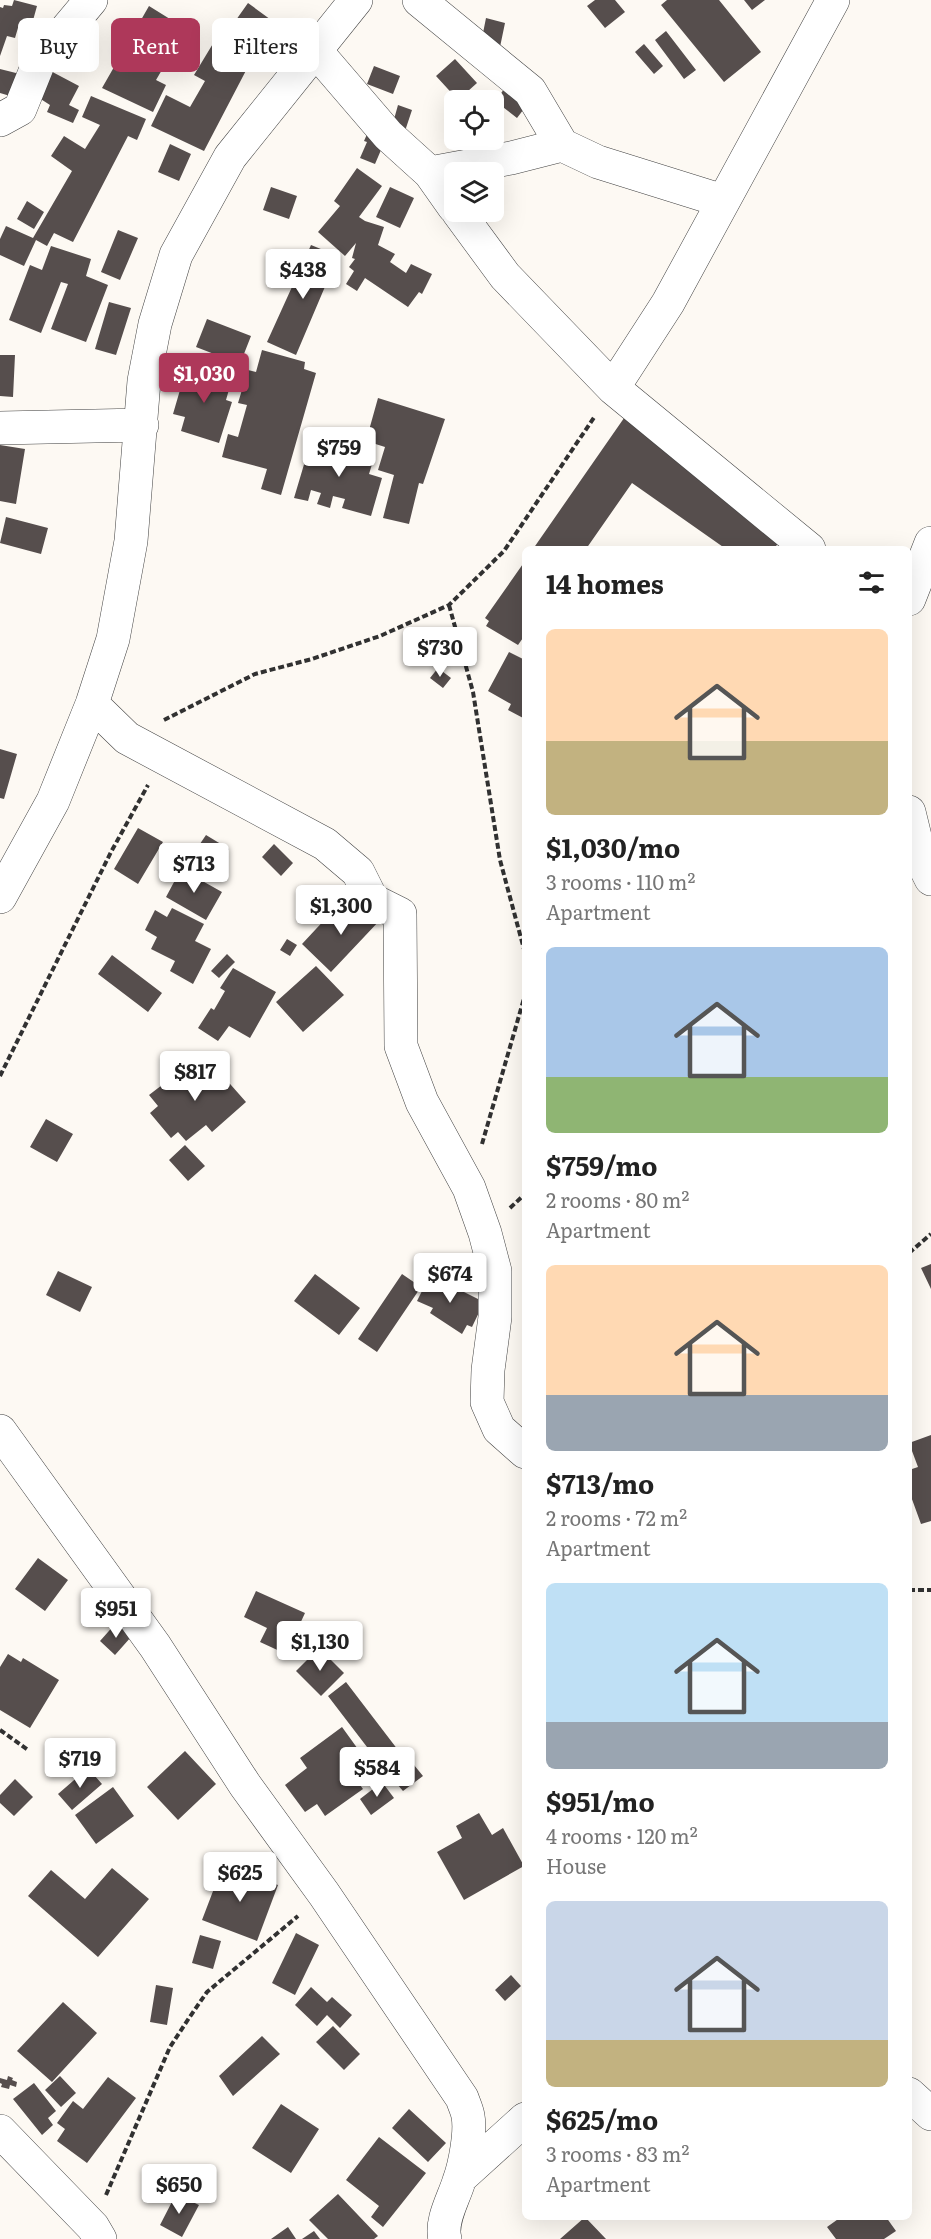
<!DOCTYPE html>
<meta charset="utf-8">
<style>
:root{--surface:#fff;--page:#f2f2f2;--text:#222;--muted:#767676;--accent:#ae385a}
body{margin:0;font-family:Literata,serif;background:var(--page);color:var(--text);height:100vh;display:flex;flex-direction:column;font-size:22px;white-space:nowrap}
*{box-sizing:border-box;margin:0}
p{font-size:20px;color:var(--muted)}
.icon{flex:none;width:33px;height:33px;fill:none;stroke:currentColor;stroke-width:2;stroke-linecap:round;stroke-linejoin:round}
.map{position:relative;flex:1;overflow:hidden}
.side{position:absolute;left:522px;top:546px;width:390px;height:1674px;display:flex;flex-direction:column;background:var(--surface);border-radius:9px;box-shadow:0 6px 24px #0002}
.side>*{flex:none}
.guide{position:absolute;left:18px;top:18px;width:414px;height:54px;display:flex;gap:12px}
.buttons{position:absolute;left:444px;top:90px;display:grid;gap:12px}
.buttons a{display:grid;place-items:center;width:60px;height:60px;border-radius:9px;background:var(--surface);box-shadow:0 6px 24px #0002;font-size:30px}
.price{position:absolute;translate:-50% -51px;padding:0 14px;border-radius:6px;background:#fff;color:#222;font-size:20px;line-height:39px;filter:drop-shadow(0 2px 3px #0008)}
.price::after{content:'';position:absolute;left:50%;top:36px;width:18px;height:14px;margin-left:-9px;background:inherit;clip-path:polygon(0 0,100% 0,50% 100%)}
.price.on{background:var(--accent);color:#fff}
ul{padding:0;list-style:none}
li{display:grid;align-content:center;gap:12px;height:318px;padding:0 24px}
li span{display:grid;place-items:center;height:186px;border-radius:9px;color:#555}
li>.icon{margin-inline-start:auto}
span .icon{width:108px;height:108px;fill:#fffc;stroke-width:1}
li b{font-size:26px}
h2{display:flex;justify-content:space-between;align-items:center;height:72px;padding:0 24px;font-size:26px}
.pill{padding:0 21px;border-radius:9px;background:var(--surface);box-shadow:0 6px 24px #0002;font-size:21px;line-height:54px}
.pill.on{background:var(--accent);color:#fff}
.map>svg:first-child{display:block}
</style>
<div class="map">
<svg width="931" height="2239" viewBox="0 0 931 2239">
<rect width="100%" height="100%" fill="#fdf9f3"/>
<path fill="#564e4d" d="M14 0 37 6 32 24 20 21 15 38 7 36 0 56V7L3 8 4 5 12 6Z
M595 0H615L625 12 605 28 587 6Z
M667 0H719L761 52 724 82 661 5Z
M744 0H765L752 10Z
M248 3 278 25 254 58 224 37Z
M149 6 186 29 156 80 166 85 153 112 102 88Z
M486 18 505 23 500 47 481 43Z
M666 31 696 70 684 79 655 40Z
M217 37 252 59 204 151 151 126 166 95 190 107 205 81 194 75Z
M644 44 663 66 654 74 635 52Z
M455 59 477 83 458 100 436 76Z
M374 66 400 76 393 94 367 84Z
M43 67 79 86 69 105 79 110 73 123 47 112 50 105 36 96Z
M0 69 24 75 17 98 0 93Z
M508 84 530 101 517 118 495 101Z
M91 96 146 119 137 140 128 136 73 242 54 233 47 246 36 240 24 266 0 255V239L6 226 33 238 72 171 51 156 64 136 85 149 100 125 82 117Z
M398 105 412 110 404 134 391 130Z
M372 123 381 150 375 164 360 158 367 142 364 141Z
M170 144 191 154 179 181 158 172Z
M357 168 382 186 359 217 365 221 384 227 378 245 395 254 390 262 406 273 411 264 432 274 422 294 419 292 408 307 365 278 357 291 346 284 354 271 349 267 355 259 352 258 356 243 345 256 318 232 340 206 334 201Z
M271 187 297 196 289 219 263 210Z
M390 187 414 198 400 228 376 217Z
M27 201 44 212 34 229 17 219Z
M118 230 138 238 120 280 101 272Z
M311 245 338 256 296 355 267 342Z
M51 246 91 259 86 276 108 285 86 342 51 329 68 284 61 282 41 333 9 320 30 265 42 270Z
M109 302 131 308 116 355 95 349Z
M207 319 251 336 240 364 196 347Z
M262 350 305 362 304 369 316 373 281 495 261 489 267 469 222 457 228 434 238 437 247 405 238 403 248 370 256 372Z
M0 355H15L13 397 0 396Z
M187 366 232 379 226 400 232 402 219 443 181 431 185 417 173 414Z
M378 398 445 419 423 484 419 483 409 524 383 518 394 475 378 470 385 447 366 441Z
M631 408 786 532 774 549H726L632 483 586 549H533Z
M311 441 374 458 369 474 382 478 371 516 342 508 345 499 333 496 330 508 317 504 321 493 311 490 308 501 294 498Z
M0 445 25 449 16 504 0 501Z
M6 517 48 528 41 554 0 543Z
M525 561V635L518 645 486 626 489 621 485 618Z
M509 652 525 660V719L508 710 511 704 488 691Z
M438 668 451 678 443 688 430 678Z
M0 749 17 754 4 799 0 798Z
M138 828 163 842 138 884 114 869Z
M206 835 229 849 211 878 187 863Z
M274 844 293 863 281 876 262 857Z
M181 869 222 892 206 920 166 897Z
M360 900 381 919 331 972 302 944 329 915 339 924Z
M172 908 204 924 195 941 211 949 193 984 170 971 175 961 151 949 157 937 145 930 155 910 167 917Z
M287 939 297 945 290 956 280 950Z
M227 954 235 962 219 978 211 971Z
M112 955 162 993 148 1012 98 974Z
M316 966 344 995 303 1032 276 1002Z
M233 968 276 992 250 1038 229 1026 218 1041 198 1028 211 1008 214 1010 225 991 220 988Z
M208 1059 246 1102 212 1132 206 1125 186 1141 178 1132 171 1138 150 1113 158 1106 149 1095 179 1072 184 1079Z
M46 1119 73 1134 57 1162 30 1147Z
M185 1145 205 1166 188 1181 169 1160Z
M931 1264V1289L921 1268Z
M58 1271 92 1287 80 1312 46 1295Z
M315 1274 360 1308 339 1335 294 1301Z
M402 1274 421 1287 377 1352 358 1339Z
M430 1275 484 1302 472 1327 467 1325 462 1334 430 1313 433 1308 417 1301Z
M931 1435V1521L921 1524 909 1491V1470L918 1467 909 1443Z
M38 1558 68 1580 45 1611 15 1589Z
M256 1591 305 1613 286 1654 260 1642 267 1628 244 1617Z
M116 1623 131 1637 115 1655 100 1641Z
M319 1648 344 1673 321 1696 296 1671Z
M8 1654 21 1662 23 1658 59 1680 30 1728 0 1710V1667Z
M346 1682 398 1750 380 1764 328 1696Z
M342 1727 368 1763 352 1774 363 1789 325 1816 317 1804 305 1812 285 1785 307 1768 300 1758Z
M185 1751 216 1784 178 1820 147 1787Z
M405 1754 423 1776 403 1791 385 1770Z
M88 1768 102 1784 72 1810 58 1794Z
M15 1779 33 1797 14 1816 0 1803V1795Z
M382 1782 394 1798 371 1815 360 1799Z
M113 1787 134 1816 96 1844 75 1815Z
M479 1813 492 1835 503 1828 524 1866 464 1900 437 1852 462 1838 456 1826Z
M223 1865 278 1885 257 1941 202 1920Z
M112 1868 149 1899 98 1957 28 1896 51 1870 85 1899Z
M296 1933 319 1945 295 1995 272 1983Z
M200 1935 221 1941 213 1969 192 1963Z
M511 1975 521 1986 505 2001 495 1990Z
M156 1985 173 1988 167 2025 150 2022Z
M311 1987 327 2002 332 1997 352 2015 340 2028 327 2015 317 2026 295 2005Z
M63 2002 97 2033 52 2082 17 2051Z
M333 2026 360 2054 344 2070 316 2042Z
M262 2036 280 2054 233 2096 219 2076Z
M8 2076 13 2078 12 2080 17 2082 16 2087 10 2085 9 2089 1 2087 2 2084 0 2083V2078L7 2080Z
M60 2076 76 2093 61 2107 45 2090Z
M108 2077 136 2098 87 2163 57 2141 65 2129 57 2123 73 2101 83 2109Z
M34 2083 56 2111 48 2118 53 2125 42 2135 13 2099Z
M281 2104 319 2129 291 2173 252 2148Z
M409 2109 446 2143 428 2162 392 2128Z
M379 2137 426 2173 383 2227 371 2217 379 2206 346 2180Z
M176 2194 199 2205 182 2237 160 2225Z
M338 2194 378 2236 374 2239H328L309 2220Z
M585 2217 606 2239H560Z
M841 2217H886L896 2231 884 2239H836L827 2227Z
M288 2227 296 2239H271Z
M314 2231 320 2239H302Z"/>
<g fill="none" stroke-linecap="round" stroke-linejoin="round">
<g stroke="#424242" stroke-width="34">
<path id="minor" d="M419 0 530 91 562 145 598 162 723 201
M315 50 388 135 430 173 454 207
M0 120 20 109 39 62 91 0
M430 173 511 158 562 145
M458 212 505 276 613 388 809 549
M613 388 668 303 833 0
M0 428 142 425
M909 599 931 543
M92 704 127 738 325 844 358 872 372 900 400 914 401 1046 422 1102 469 1188 485 1233 495 1271V1317L488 1370 487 1402 499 1429 525 1452
M909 812 920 857 931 879
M0 897 53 801 92 704 113 639 131 541 144 381 155 324 176 255 230 157 356 0
M0 1431 155 1646 245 1785 324 1894 462 2098C464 2104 467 2110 468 2116 471 2132 465 2165 459 2181 454 2198 440 2221 445 2239
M909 2094 931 2114
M0 2131 93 2227 100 2239
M461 2177 525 2119"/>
</g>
<path stroke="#313131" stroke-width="4" stroke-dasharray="6 3" stroke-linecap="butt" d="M449 605 473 692 500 860 525 953
M164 720 255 674 312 659 380 636 449 605 504 551 595 416
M0 1076 111 852 148 785
M482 1144 525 995
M510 1208 525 1194
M909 1253 931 1234
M909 1590H931
M0 1730 28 1750
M106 2195 170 2047 189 2018 207 1992 298 1916"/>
<use href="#minor" stroke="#fff" stroke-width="33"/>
</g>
</svg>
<div class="buttons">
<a><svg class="icon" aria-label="locate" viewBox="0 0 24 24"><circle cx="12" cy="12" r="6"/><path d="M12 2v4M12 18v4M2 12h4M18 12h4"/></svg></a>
<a><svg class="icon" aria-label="layers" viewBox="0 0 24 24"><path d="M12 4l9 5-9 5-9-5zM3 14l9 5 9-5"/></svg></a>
</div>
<b class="price" style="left:303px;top:300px">$438</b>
<b class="price on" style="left:204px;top:404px">$1,030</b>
<b class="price" style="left:339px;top:478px">$759</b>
<b class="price" style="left:440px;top:678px">$730</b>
<b class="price" style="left:194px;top:894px">$713</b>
<b class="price" style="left:341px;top:936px">$1,300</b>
<b class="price" style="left:195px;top:1102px">$817</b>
<b class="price" style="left:450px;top:1304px">$674</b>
<b class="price" style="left:116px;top:1639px">$951</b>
<b class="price" style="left:320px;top:1672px">$1,130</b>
<b class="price" style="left:80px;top:1789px">$719</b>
<b class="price" style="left:377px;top:1798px">$584</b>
<b class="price" style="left:240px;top:1903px">$625</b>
<b class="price" style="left:179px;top:2215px">$650</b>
<div class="guide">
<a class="pill">Buy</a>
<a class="pill on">Rent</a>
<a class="pill">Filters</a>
</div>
<section class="side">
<h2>14 homes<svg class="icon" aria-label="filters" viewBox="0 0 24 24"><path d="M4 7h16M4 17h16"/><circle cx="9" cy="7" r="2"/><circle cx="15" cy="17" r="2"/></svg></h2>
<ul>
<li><span style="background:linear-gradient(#ffd9b3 60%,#c2b280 0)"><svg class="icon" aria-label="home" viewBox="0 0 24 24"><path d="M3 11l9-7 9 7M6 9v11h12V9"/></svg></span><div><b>$1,030/mo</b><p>3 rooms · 110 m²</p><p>Apartment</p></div></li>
<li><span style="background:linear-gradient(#a9c7e8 70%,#8fb573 0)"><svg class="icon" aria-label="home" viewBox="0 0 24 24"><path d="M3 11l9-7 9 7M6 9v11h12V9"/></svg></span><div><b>$759/mo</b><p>2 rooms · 80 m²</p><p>Apartment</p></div></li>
<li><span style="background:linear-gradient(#ffd9b3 70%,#9aa5b1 0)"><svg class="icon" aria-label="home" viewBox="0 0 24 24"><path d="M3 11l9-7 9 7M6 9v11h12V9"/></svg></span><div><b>$713/mo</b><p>2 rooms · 72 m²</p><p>Apartment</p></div></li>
<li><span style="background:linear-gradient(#bfe0f5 75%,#9aa5b1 0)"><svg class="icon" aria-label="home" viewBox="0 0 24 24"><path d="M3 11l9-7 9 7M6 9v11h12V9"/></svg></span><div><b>$951/mo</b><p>4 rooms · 120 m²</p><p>House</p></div></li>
<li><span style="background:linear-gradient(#c9d6e8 75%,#c2b280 0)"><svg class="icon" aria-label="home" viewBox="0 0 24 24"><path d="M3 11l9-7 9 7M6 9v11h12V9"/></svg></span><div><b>$625/mo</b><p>3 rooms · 83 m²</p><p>Apartment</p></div></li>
</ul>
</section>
</div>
